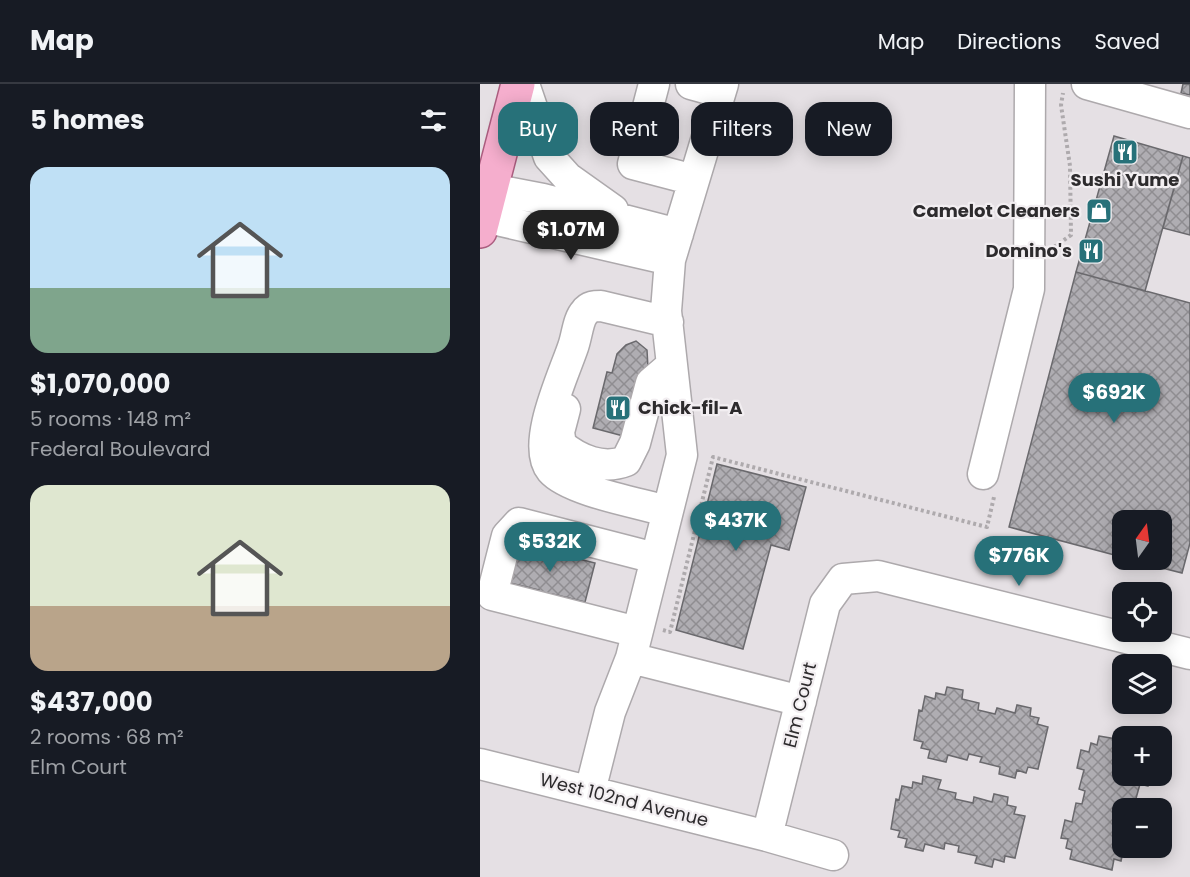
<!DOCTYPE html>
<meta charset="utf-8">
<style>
:root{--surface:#171b24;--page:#242831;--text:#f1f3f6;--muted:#9ea1a6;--line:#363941;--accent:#277179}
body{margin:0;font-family:Poppins,sans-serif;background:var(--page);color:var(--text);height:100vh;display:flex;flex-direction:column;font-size:22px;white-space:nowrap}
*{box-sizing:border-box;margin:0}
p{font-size:20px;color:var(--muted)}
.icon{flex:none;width:33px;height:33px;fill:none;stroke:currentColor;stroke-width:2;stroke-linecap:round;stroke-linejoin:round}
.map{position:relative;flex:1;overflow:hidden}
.details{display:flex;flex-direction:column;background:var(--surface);width:480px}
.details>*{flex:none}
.banner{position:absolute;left:18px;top:18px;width:570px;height:54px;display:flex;gap:12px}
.needle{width:39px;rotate:14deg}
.fabs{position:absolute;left:632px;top:426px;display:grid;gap:12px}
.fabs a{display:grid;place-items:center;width:60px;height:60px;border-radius:12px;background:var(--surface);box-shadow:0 3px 15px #0003;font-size:30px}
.price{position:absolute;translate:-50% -51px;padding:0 14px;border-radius:21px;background:var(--accent);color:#fff;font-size:20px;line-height:39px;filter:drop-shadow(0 2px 3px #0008)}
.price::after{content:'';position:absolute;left:50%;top:36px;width:18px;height:14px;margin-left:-9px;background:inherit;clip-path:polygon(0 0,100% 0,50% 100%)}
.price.selected{background:#222;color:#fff}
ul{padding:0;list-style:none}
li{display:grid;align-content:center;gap:12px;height:318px;padding:0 30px}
li span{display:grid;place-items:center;height:186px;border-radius:18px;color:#555}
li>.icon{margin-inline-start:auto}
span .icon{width:108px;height:108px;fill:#fffc;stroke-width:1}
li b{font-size:26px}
h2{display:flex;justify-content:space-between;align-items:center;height:72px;padding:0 30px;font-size:26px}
.chip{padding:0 21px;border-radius:18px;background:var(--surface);box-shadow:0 3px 15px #0003;font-size:21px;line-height:54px}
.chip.selected{background:var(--accent);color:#fff}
header{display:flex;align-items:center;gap:36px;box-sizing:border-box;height:84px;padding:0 30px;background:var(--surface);border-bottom:2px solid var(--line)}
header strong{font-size:28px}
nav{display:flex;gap:33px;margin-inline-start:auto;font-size:21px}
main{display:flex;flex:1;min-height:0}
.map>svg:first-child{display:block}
</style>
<header>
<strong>Map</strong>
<nav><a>Map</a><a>Directions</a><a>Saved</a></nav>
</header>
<main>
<section class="details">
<h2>5 homes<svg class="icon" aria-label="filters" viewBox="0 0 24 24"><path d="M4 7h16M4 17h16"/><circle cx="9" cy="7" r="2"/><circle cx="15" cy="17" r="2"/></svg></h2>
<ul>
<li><span style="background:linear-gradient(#bfe0f5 65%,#7fa58c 0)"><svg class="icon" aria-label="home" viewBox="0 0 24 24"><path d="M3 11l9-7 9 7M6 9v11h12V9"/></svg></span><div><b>$1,070,000</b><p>5 rooms · 148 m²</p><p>Federal Boulevard</p></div></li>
<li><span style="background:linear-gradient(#dfe7d0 65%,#b9a48a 0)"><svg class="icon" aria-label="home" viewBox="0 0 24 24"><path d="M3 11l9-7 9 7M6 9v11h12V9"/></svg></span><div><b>$437,000</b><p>2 rooms · 68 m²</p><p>Elm Court</p></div></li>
</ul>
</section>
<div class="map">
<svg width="710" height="793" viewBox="0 0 710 793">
<defs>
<pattern id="building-cross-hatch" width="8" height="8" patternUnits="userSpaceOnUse" patternTransform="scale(1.5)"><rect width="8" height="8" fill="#afadb2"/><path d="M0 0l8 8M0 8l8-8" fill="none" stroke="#8f8d91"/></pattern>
</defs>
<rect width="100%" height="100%" fill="#e5e0e4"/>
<path fill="url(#building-cross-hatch)" stroke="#6a696d" stroke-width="1.5" d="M703 0H710V11L701 9Z
M634 52 703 72 665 207 596 188Z
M703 72 710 74V151L683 144Z
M596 188 710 219V459L702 489 651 476H681V436H642V473L529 443Z
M156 257 167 266 168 284 151 354 113 344 127 288 132 289 137 270 146 261Z
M237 380 326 403 309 466 291 461 263 565 196 546Z
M36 459 115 479 105 518 72 510 71 516 58 512 59 506 26 498Z
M467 603 483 606 482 615 499 619 498 626 515 630 517 624 535 629 537 621 551 624 550 632 559 634 557 640 568 643 558 685 548 683 546 689 537 686 535 694 519 690 520 683 500 678 502 673 489 670 487 676 468 671 466 678 448 674 450 666 441 664 443 658 434 656 439 626 442 627 445 612 455 615 456 609 465 611Z
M619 652 642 656V692H671L668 702 660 700 655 718 649 716 647 724H642V764H652L651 769 643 768 641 777 634 775 632 786 590 775 592 766 586 764 588 755 581 754 585 736 592 738 596 719 602 720 605 707 599 705 604 686 597 684 601 666 609 668 611 659 617 661Z
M443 692 461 696 458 705 476 709 475 715 493 719 494 713 512 718 514 710 528 713 527 721 536 723 534 730 545 732 535 774 525 772 524 778 514 775 512 783 495 779 497 772 478 768 479 762 465 759 464 765 445 760 443 767 425 763 427 755 418 753 420 747 411 745 416 715 419 716 422 702 432 704 433 698 442 700Z"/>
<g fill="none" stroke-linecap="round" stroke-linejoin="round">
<g stroke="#ada9ac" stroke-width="33">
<path id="minor" d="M44 0 69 73 88 94 133 126
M174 0 153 80 214 96
M211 0 240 8
M607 0 710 29
M0 103 63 115 198 150
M0 132 190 176
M85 325 79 348 81 361C99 376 123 386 146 377L155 359 171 299 192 281
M503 390 549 205 550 0
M187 427C159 419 89 407 71 386 50 361 84 290 93 263 97 252 98 235 105 228 109 222 115 222 121 222L188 238
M157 548 12 511 27 452 39 439 175 474
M151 574 321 617
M0 680 287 752 353 771
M110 707 130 628 151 574 202 371 186 227 190 176 243 0
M287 752 345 520 363 495 398 492 710 570"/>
</g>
<g stroke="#ab5d7f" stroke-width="36">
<path id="major" d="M0 147 38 0"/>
</g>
<path stroke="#aeaaad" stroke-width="4" stroke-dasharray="3 3" stroke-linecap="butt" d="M574 163 591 151 590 82 581 21 583 9
M183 546 190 548 233 373 507 443 514 413"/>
<use href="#minor" stroke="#fff" stroke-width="30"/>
<use href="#major" stroke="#f5aecd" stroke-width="33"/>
</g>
<defs>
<g id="restaurant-square" transform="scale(1.35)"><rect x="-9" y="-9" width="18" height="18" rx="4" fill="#277179" stroke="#f2eef1"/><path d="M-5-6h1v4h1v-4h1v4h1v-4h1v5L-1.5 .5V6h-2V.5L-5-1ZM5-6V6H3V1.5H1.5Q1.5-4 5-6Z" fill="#fff"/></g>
<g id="shop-square" transform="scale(1.35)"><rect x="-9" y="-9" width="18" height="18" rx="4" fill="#277179" stroke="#f2eef1"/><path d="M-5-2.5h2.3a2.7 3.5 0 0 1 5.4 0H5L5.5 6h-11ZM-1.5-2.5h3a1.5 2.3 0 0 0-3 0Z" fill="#fff"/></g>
</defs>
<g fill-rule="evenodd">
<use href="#restaurant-square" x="645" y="68"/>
<use href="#shop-square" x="619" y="127"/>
<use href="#restaurant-square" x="611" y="167"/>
<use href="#restaurant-square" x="138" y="324"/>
</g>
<g text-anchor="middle" stroke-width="4.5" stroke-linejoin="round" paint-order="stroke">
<g font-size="18" font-weight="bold" fill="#2d2b2d" stroke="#f2eef1" text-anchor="end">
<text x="645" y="102" text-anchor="middle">Sushi Yume</text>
<text x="600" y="133">Camelot Cleaners</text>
<text x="592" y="173">Domino's</text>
<text x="158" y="330" text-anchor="start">Chick-fil-A</text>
</g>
<g font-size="18" fill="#2d2b2d" stroke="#f2eef1">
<text transform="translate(320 621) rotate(-76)" y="6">Elm Court</text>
<text transform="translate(144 716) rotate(14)" y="6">West 102nd Avenue</text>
</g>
</g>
</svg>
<div class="fabs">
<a><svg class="needle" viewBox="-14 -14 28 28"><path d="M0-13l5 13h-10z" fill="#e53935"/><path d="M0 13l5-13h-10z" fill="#9ea1a6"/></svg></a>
<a><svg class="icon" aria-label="locate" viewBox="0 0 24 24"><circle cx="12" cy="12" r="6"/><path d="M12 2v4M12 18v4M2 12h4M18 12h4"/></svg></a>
<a><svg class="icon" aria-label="layers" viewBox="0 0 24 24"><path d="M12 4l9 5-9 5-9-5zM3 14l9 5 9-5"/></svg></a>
<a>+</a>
<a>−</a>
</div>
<b class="price selected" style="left:91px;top:177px">$1.07M</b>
<b class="price" style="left:634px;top:340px">$692K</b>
<b class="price" style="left:256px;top:468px">$437K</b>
<b class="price" style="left:70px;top:489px">$532K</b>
<b class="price" style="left:539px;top:503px">$776K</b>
<div class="banner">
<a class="chip selected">Buy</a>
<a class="chip">Rent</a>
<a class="chip">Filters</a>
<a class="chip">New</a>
</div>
</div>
</main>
